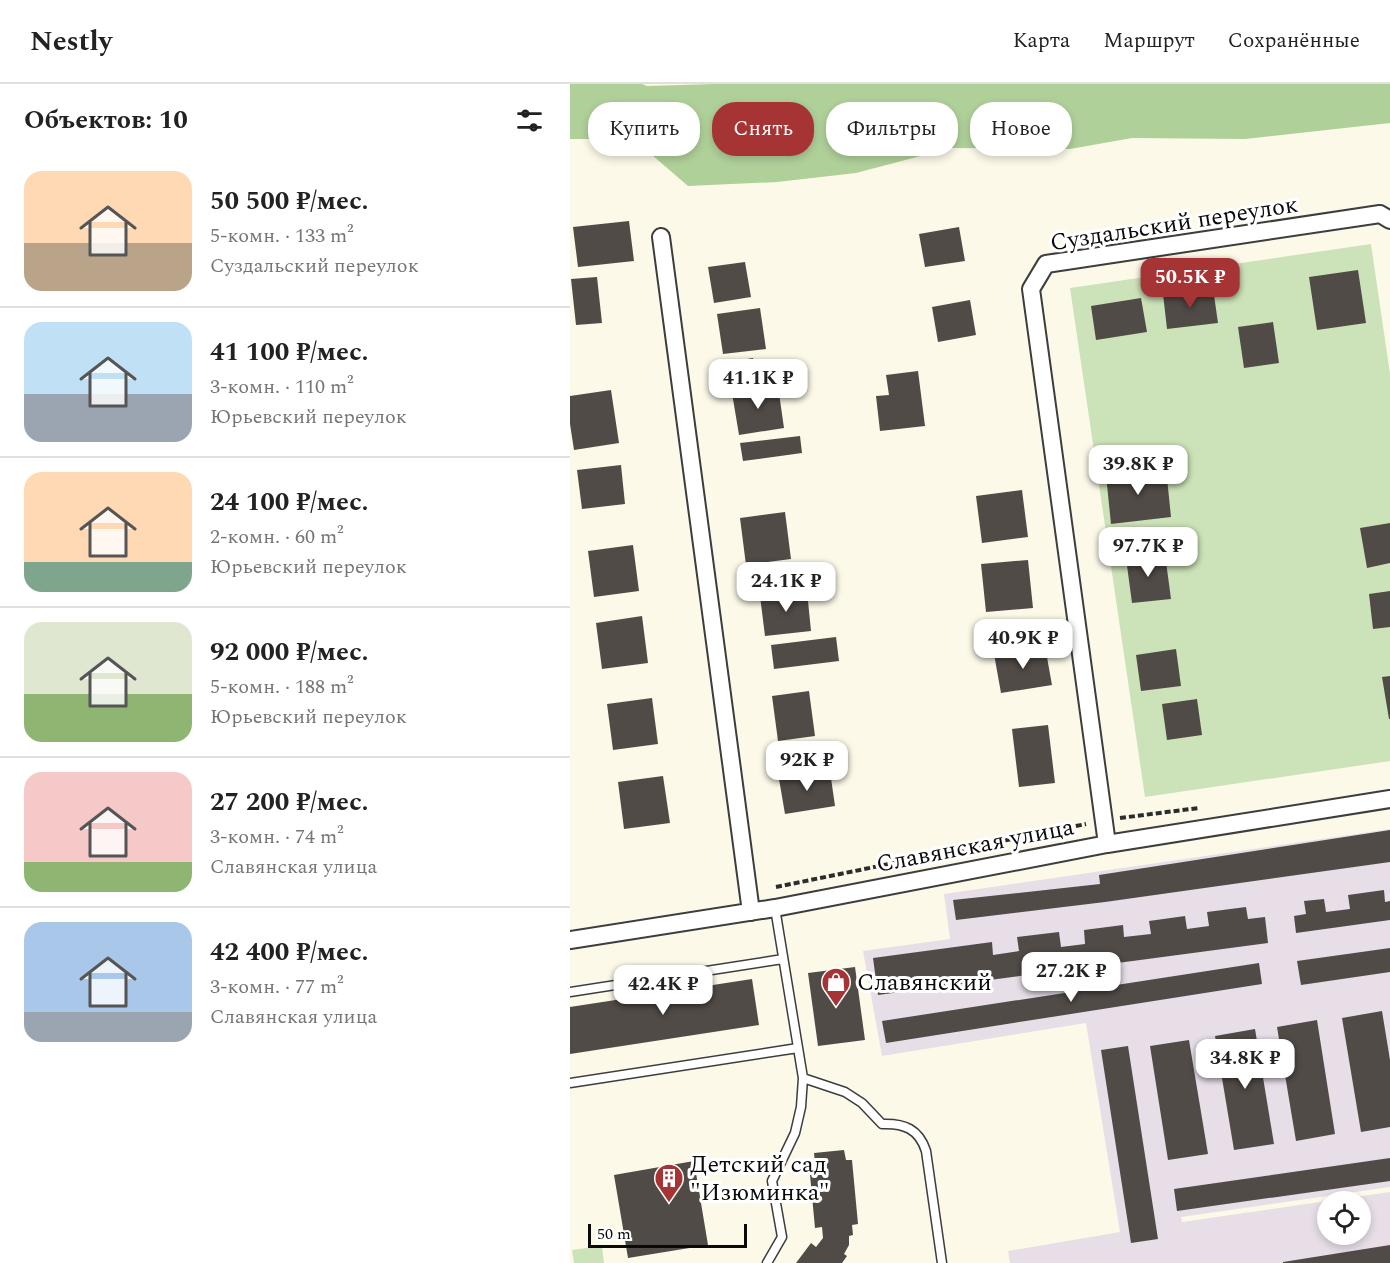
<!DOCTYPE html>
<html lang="ru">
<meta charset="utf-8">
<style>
:root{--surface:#fff;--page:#f6f6f6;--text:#222;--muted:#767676;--line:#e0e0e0;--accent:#a73435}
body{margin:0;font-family:Spectral,serif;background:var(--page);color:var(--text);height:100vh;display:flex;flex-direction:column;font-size:22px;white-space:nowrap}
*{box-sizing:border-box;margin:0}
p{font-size:20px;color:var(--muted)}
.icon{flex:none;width:33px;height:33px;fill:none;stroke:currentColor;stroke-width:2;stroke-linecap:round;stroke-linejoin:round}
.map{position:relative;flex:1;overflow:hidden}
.drawer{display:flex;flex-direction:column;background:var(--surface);width:570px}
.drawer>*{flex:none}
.hud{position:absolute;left:18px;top:18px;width:570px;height:54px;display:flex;gap:12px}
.buttons{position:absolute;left:747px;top:1107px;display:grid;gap:12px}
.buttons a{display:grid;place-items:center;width:54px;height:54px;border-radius:50%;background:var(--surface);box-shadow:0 3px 9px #0003;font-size:30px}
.scale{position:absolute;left:18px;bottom:15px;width:159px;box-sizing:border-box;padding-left:6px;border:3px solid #0a0a0a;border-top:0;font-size:16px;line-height:21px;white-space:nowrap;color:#0a0a0a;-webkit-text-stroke:4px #fff;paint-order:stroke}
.price{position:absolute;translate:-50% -51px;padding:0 14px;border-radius:12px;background:#fff;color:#222;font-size:20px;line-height:39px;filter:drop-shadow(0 2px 3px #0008)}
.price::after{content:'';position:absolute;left:50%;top:36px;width:18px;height:14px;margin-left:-9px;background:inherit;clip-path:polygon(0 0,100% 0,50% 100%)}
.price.selected{background:var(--accent);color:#fff}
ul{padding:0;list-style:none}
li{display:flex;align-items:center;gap:18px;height:150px;padding:0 24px}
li+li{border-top:2px solid var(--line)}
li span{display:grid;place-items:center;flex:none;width:168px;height:120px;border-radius:18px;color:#555}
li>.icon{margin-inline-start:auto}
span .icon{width:72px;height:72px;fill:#fffc;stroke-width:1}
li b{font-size:26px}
h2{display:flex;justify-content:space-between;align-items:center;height:72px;padding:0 24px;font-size:26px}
.pill{padding:0 21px;border-radius:24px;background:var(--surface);box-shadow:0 3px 9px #0003;font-size:21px;line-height:54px}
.pill.selected{background:var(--accent);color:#fff}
header{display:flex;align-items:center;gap:36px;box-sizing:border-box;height:84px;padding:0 30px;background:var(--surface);border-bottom:2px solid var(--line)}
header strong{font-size:28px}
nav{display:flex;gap:33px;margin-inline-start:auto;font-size:21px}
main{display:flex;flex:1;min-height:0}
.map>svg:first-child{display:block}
</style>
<header>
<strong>Nestly</strong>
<nav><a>Карта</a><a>Маршрут</a><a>Сохранённые</a></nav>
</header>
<main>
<section class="drawer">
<h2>Объектов: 10<svg class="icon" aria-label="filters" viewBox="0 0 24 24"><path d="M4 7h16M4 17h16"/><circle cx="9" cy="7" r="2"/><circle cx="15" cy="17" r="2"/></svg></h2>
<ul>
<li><span style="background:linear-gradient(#ffd9b3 60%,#b9a48a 0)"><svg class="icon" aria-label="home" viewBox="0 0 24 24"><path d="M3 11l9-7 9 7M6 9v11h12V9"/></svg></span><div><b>50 500 ₽/мес.</b><p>5-комн. · 133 m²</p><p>Суздальский переулок</p></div></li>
<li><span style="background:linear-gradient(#bfe0f5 60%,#9aa5b1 0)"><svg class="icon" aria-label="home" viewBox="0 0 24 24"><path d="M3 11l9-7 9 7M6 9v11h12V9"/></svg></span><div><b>41 100 ₽/мес.</b><p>3-комн. · 110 m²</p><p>Юрьевский переулок</p></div></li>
<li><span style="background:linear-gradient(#ffd9b3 75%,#7fa58c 0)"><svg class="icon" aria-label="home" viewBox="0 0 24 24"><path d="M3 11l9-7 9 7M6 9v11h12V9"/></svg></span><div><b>24 100 ₽/мес.</b><p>2-комн. · 60 m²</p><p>Юрьевский переулок</p></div></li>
<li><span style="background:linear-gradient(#dfe7d0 60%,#8fb573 0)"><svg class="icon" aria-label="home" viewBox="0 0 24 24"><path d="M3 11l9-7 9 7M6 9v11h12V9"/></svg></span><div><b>92 000 ₽/мес.</b><p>5-комн. · 188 m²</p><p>Юрьевский переулок</p></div></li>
<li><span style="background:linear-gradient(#f6c9c9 75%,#8fb573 0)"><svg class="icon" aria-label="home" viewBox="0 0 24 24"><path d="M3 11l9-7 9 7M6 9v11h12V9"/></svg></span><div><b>27 200 ₽/мес.</b><p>3-комн. · 74 m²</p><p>Славянская улица</p></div></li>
<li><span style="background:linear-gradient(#a9c7e8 75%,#9aa5b1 0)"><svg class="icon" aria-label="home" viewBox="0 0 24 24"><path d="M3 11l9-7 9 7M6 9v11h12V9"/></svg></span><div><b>42 400 ₽/мес.</b><p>3-комн. · 77 m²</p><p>Славянская улица</p></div></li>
</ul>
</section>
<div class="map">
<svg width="820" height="1179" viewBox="0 0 820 1179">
<rect width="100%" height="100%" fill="#fcf9e9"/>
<path fill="#e7dee8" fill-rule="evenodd" d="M820 745V1103L611 1133 612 1138 820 1108V1179H440L438 1167 550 1148 516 939 312 972 293 867 380 855 374 810ZM758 1118H790V1150H758Z"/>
<path fill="#cce2b8" d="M801 160 820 290V677L575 713 500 204Z
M32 1162 34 1179H4L2 1166Z"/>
<path fill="#b0d099" d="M0 0H72L77 2 145 0H820V39L675 55 562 54 500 65 381 64 286 89 207 98 118 102 82 71 28 55H0Z"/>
<path fill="#514b47" d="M59 137 64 177 8 183 3 143Z
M389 143 395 177 355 183 349 150Z
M175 178 181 213 144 219 138 183Z
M788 186 796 239 747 246 739 193Z
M27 193 32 239 6 241 1 195Z
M643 204 648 239 597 245 593 210Z
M571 214 577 248 526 256 521 222Z
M400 216 406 251 368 258 362 223Z
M190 224 196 265 153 270 147 230Z
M703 238 709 279 674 284 668 243Z
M183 274 186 290 146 296 143 281Z
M348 287 355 342 310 347 306 312 319 311 316 291Z
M208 302 214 344 169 351 162 309Z
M41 306 49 359 4 366 0 340V312Z
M230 352 232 369 173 377 170 359Z
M51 381 55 420 12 425 7 386Z
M596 384 601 433 541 440 536 391Z
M452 406 458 453 412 459 406 412Z
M215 428 221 475 176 481 170 434Z
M820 439V479L797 484 790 444Z
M63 461 69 507 24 513 18 467Z
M595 470 601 515 562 519 556 474Z
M458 476 463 524 416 528 411 480Z
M237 507 241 547 195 552 190 512Z
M820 507V543L803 545 799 510Z
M72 532 78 579 32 585 26 539Z
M266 553 269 577 204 585 201 561Z
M475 562 482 601 431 609 424 570Z
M606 565 611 602 571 607 566 571Z
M820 592V635H819L812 593Z
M239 607 245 652 208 657 202 612Z
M82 614 88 660 43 666 37 620Z
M627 615 632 651 597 656 592 620Z
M478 641 485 699 449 703 442 645Z
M260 687 265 722 215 730 209 695Z
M93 692 100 739 54 745 48 698Z
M820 746V778L535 818 386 836 383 816 530 800 529 791Z
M814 806 815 818 820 817V836L726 849 724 832 736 830 734 817 754 815 756 828 780 825 778 811Z
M676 823 678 835 695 833 698 859 308 911 303 874 422 858 423 871 449 867 447 853 489 848 491 863 515 860 514 846 553 841 554 853 581 850 579 837 615 832 617 845 639 842 637 828Z
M820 864V888L731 901 727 877Z
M689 879 692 900 316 959 312 937Z
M285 883 295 956 248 962 238 889Z
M182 895 189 941 0 970V923Z
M812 927 820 976V1043L791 1048 772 934Z
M747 936 765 1050 726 1057 707 943Z
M685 945 704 1060 664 1066 645 952Z
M619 956 638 1070 598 1076 580 962Z
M558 962 588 1155 561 1159 531 966Z
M274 1066 276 1076H282L288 1140 282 1141 283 1151 279 1152V1161L274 1170 277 1172 272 1179H226L241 1159 246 1163 253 1154 252 1143 245 1144 239 1080 245 1079 244 1069Z
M820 1074V1097L607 1127 604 1105Z
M124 1077 138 1161 58 1174 44 1091Z
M820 1161V1179H713V1178Z"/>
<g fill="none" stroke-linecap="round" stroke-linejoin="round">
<g stroke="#3d3d3d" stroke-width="11">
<path id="lane" d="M0 908 213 875
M233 994 275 1008 292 1019 312 1040C334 1039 349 1045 356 1067L372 1179
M0 999 228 964
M197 1179 212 1153 202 1097 225 1049 231 1023 233 994 205 824"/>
</g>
<g stroke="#3d3d3d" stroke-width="20">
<path id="street" d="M91 153 181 828
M537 760 461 205 476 180 810 130 820 136
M0 856 205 824 537 760 820 715"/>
</g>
<path stroke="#2c2c2c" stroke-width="4" stroke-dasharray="6 3" stroke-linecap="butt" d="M550 734 629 724
M206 803 516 740"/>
<use href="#lane" stroke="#fff" stroke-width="8"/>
<use href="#street" stroke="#fff" stroke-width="16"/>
</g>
<defs>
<g id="shop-pin" transform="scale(1.5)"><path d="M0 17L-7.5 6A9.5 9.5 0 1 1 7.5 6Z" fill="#a73435" stroke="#fff"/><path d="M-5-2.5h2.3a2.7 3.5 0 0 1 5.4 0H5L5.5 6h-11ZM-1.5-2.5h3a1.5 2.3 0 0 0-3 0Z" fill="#fff"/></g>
<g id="building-pin" transform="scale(1.5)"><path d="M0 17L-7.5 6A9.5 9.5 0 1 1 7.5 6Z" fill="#a73435" stroke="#fff"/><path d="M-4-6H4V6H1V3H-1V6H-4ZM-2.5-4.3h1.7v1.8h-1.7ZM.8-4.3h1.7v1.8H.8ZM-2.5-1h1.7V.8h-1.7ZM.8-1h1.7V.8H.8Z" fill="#fff"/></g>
</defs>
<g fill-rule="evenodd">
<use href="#shop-pin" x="266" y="898"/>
<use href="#building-pin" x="99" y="1094"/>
</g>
<g text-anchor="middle" stroke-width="6" stroke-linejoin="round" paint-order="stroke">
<g font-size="24" fill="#0a0a0a" stroke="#fff">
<text transform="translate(604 139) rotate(-9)" y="8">Суздальский переулок</text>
<text transform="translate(405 761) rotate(-11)" y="8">Славянская улица</text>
</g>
<g font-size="24" fill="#0a0a0a" stroke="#fff" text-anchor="start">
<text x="287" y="906">Славянский</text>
<text x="120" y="1088">Детский сад<tspan x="120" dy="28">"Изюминка"</tspan></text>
</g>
</g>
</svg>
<div class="buttons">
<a><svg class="icon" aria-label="locate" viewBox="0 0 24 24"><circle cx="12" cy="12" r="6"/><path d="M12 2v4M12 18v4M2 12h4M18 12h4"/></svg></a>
</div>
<div class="scale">50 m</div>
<b class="price selected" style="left:620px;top:225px">50.5K ₽</b>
<b class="price" style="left:188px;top:326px">41.1K ₽</b>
<b class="price" style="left:568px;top:412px">39.8K ₽</b>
<b class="price" style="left:578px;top:494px">97.7K ₽</b>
<b class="price" style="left:216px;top:529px">24.1K ₽</b>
<b class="price" style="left:453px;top:586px">40.9K ₽</b>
<b class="price" style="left:237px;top:708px">92K ₽</b>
<b class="price" style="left:501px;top:919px">27.2K ₽</b>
<b class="price" style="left:93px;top:932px">42.4K ₽</b>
<b class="price" style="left:675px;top:1006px">34.8K ₽</b>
<div class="hud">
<a class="pill">Купить</a>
<a class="pill selected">Снять</a>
<a class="pill">Фильтры</a>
<a class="pill">Новое</a>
</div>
</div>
</main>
